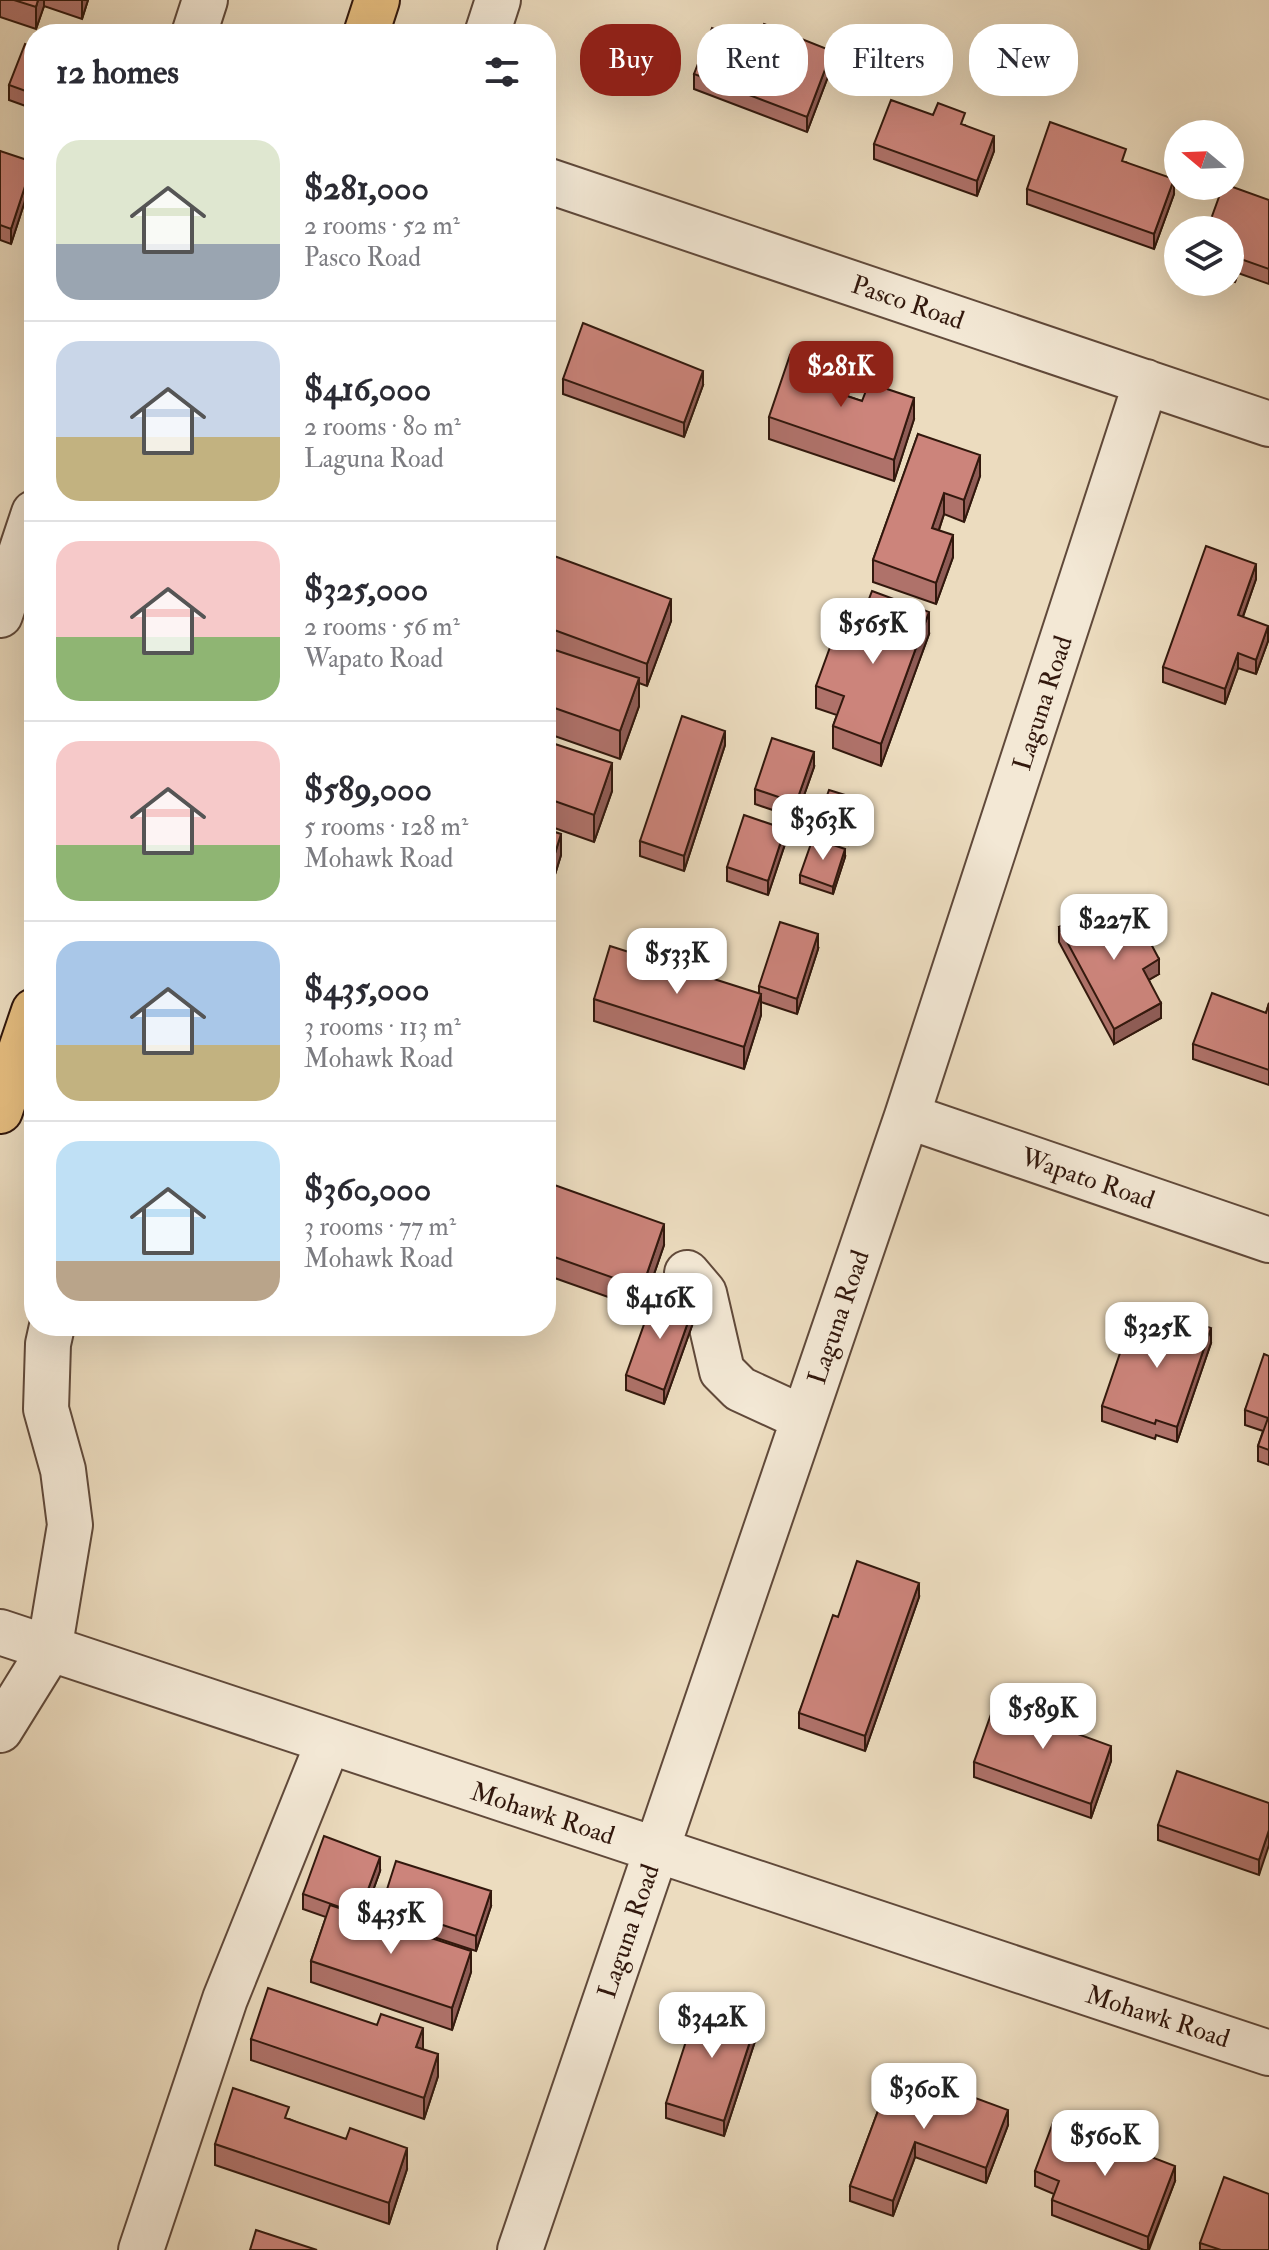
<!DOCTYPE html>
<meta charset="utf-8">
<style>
:root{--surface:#fff;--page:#f2f2f3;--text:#2b2b33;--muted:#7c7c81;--line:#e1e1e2;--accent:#8f2418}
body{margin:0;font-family:"IM FELL Double Pica",serif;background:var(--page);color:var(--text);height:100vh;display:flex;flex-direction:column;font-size:30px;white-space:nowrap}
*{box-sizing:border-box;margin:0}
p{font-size:26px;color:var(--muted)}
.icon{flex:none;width:44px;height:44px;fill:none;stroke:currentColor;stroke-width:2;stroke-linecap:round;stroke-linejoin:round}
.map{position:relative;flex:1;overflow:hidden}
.sheet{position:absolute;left:24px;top:24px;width:532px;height:1312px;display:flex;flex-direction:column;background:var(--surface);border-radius:32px;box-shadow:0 8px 32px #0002}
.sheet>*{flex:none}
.top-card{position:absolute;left:580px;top:24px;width:568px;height:72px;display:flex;gap:16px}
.needle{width:52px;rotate:289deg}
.controls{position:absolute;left:1164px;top:120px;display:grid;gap:16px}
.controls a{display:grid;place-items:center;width:80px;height:80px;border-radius:50%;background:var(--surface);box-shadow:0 8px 32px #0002;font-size:40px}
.price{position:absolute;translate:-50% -68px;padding:0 18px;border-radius:16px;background:#fff;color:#222;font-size:26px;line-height:52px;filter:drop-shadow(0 2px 4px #0008)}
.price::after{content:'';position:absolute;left:50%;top:48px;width:24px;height:18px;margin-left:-12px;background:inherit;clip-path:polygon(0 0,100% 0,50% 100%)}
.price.selected{background:var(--accent);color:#fff}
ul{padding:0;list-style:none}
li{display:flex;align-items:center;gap:24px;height:200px;padding:0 32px}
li+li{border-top:2px solid var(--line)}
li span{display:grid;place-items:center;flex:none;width:224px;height:160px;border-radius:24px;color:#555}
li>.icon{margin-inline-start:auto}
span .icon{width:96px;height:96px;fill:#fffc;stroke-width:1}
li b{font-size:34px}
h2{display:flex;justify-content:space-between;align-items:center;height:96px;padding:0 32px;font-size:34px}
.pill{padding:0 28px;border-radius:32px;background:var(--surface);box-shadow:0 8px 32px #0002;font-size:28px;line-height:72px}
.pill.selected{background:var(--accent);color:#fff}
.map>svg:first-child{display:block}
</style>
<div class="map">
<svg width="1269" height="2250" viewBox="0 0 1269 2250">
<rect width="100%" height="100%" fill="#ecdcbf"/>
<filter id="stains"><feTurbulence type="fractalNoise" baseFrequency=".0025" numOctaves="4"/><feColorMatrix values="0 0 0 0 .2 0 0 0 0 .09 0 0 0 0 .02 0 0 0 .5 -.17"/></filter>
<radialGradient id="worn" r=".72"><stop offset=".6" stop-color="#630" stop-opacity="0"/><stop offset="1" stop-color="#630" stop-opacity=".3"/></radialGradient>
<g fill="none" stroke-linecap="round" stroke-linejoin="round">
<g stroke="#60493a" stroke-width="48">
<path id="minor" d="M194 34 205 0
M487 34 498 0
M546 180 1269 424
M0 615 34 513
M907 1116 1269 1240
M687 1273 704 1293 722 1371 740 1389 803 1418
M0 1632 1269 2053
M0 1730 49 1651 70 1525 63 1470 46 1409 48 1344 52 1326
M141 2250 225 1999 328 1743
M520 2250 907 1116 1146 382"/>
</g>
<g stroke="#32180d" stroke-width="48">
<path id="major" d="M366 34 377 0
M0 1111 34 1011"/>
</g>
<use href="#minor" stroke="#f3e8d5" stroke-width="44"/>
<use href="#major" stroke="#e6be80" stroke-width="44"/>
</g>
<path fill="#af726a" stroke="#32180d" stroke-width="2" d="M0 0H88L82 19 44 6 36 29 0 17Z
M34 47V109L9 100V85Z
M832 66 807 132 694 89V74Z
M965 125 994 151 977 196 874 159V144Z
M0 151 33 176 11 244 0 240Z
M1126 162 1174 194 1154 249 1027 204V189Z
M1269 200V284L1238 273 1235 282 1230 281V230Z
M563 379 703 385 684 437 563 394Z
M835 392 914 419 894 481 769 439V417Z
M918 434 980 476 964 522 944 514 939 530 953 557 936 604 873 582V560Z
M546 553 671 621 647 686 639 683V706L620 759 546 733Z
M1256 579 1243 617 1268 641 1256 674 1238 668 1225 704 1163 682V667Z
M929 634 881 766 833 748V726L837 715 816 708V686L851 646Z
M546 741 612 791 594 842 546 825Z
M725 745 684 871 640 856V841Z
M814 767 796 818 755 804V789Z
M861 808 848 845 816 834V827Z
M546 829 561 855 548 897H546Z
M785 844 768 895 727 881V867Z
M845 857 833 894 800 883V875Z
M1059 927 1128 932 1159 974 1149 980 1161 1018 1114 1044 1059 942Z
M818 949 797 1014 761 1002V1015L744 1069 594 1021V999L759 993V986Z
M1269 1003V1085L1193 1059V1044L1266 1013Z
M546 1182 664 1245 642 1309 546 1275Z
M694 1320 664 1404 626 1390V1375Z
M1169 1330 1211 1343 1177 1442 1156 1435 1155 1439 1102 1421V1406Z
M1269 1356V1465L1258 1461V1446L1263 1431 1245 1425V1410Z
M919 1597 865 1751 799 1728V1713L838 1617Z
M1031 1716 1057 1718 1054 1726 1111 1761 1091 1818 974 1777V1762Z
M1269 1803 1259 1875 1158 1840V1825Z
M380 1871 364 1916 471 1972 452 2030 311 1982V1961L326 1917 303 1909V1894Z
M382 1905 491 1906 476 1951 382 1920Z
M758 2032 724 2136 666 2118V2103Z
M251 2039 423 2049 438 2076 424 2119 251 2060Z
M894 2068 1008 2125 986 2183 915 2157 893 2216 850 2201V2186Z
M289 2119 407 2169 389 2224 215 2165V2144Z
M1035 2171 1175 2181 1149 2250H1144L1052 2215V2200L1054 2194 1035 2186Z
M1200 2243 1269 2250H1200Z"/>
<path fill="#8f5c56" stroke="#32180d" stroke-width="2" d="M38 0H44V6L36 29V7Z
M82 0H88L82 19Z
M832 51V66L807 132V117Z
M994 136V151L977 196V181Z
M33 162V176L11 244V229Z
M1174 179V194L1154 249V234Z
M1238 258V273L1235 282V268Z
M835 369V391L829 411V390Z
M703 371V385L684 437V423Z
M914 398V419L894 481V460Z
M980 455V476L964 522V500Z
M944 493V514L932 550V528Z
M953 535V557L936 604V583Z
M1256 564V579L1238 630V615Z
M671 599V621L647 686V664Z
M929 612V634L881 766V744Z
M1268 626V641L1256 674V660Z
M1238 653V668L1225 704V689Z
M639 678V706L620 759V731Z
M725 731V745L684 871V856Z
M814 752V767L796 818V803Z
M612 763V791L594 842V815Z
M861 800V808L848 845V838Z
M785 829V844L768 895V881Z
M561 834V855L548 897V876Z
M845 849V857L833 894V887Z
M818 934V949L797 1014V999Z
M1159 959V974L1143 983V969Z
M761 994V1015L744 1069V1047Z
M1161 1003V1018L1114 1044V1029Z
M664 1224V1245L642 1309V1288Z
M694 1305V1320L664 1404V1390Z
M1211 1328V1343L1177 1442V1427Z
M919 1583V1597L865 1751V1736Z
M1057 1703V1718L1050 1739V1724Z
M1111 1746V1761L1091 1818V1804Z
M1269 1830V1845L1259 1875V1860Z
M380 1857V1871L359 1929V1914Z
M491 1891V1906L476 1951V1936Z
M471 1951V1972L452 2030V2008Z
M758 2017V2032L724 2136V2121Z
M423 2028V2050L416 2047Z
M438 2054V2076L424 2119V2098Z
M1008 2110V2125L986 2183V2168Z
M915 2142V2157L893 2216V2201Z
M407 2148V2169L389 2224V2203Z
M1175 2166V2181L1148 2250V2237Z"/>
<path fill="#cc847b" stroke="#32180d" stroke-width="2" d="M14 0H38L36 7Z
M764 24 832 51 807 117 694 74 712 28 756 45Z
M25 44 34 47V94L9 85Z
M891 100 933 115 938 103 965 113 961 124 994 136 977 181 874 144Z
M1050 122 1126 149 1122 161 1174 179 1154 234 1027 189Z
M0 151 33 162 11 229 0 225Z
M1223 186H1230L1269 200V269L1238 258 1235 268 1230 266V230H1207Z
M583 323 703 371 684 423 563 379Z
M790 355 835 369 829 390 862 401 869 383 914 398 894 460 769 417Z
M918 434 980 455 964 500 944 493 932 528 953 535 936 583 873 560Z
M1206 546 1256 564 1238 615 1268 626 1256 660 1238 653 1225 689 1163 667Z
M546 553 671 599 647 664 546 627Z
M872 591 929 612 881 744 833 726 844 696 816 686 833 639 851 646Z
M546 647 639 678 620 731 546 705Z
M682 716 725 731 684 856 640 841Z
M772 738 814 752 796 803 755 789Z
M546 741 612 763 594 815 546 798Z
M829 790 861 800 848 838 816 827Z
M744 815 785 829 768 881 727 867Z
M546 829 561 834 548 876 546 875Z
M813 838 845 849 833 887 800 875Z
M1110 900 1128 932 1141 925 1159 959 1143 969 1161 1003 1114 1029 1059 927Z
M780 922 818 934 797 999 759 986Z
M610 946 761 994 744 1047 594 999Z
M1212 993 1266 1013 1269 1003V1070L1193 1044Z
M546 1182 664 1224 642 1288 546 1254Z
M662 1293 694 1305 664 1390 626 1375 652 1302 658 1304Z
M1174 1315 1211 1328 1177 1427 1156 1420 1155 1424 1102 1406 1132 1318 1169 1330Z
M1264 1354 1269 1356V1450L1258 1446 1268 1418 1245 1410Z
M857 1561 919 1583 865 1736 799 1713 833 1615 838 1617Z
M1038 1696 1057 1703 1050 1724 1111 1746 1091 1804 974 1762 995 1703 1031 1716Z
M1177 1771 1269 1803V1830L1259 1860 1158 1825Z
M324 1836 380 1857 359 1914 303 1894Z
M396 1861 491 1891 476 1936 382 1905Z
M330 1905 471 1951 452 2008 311 1961Z
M268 1988 377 2025 381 2014 423 2028 416 2047 438 2054 424 2098 251 2039Z
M700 1998 758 2017 724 2121 666 2103Z
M894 2068 1008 2110 986 2168 915 2142 893 2201 850 2186Z
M233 2088 289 2107 285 2118 346 2139 350 2128 407 2148 389 2203 215 2144Z
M1054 2120 1175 2166 1148 2237 1052 2200 1059 2181 1035 2171Z
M1224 2177 1269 2194V2250H1221L1200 2243Z
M256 2230 317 2250H250Z"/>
<g text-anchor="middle" stroke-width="6" stroke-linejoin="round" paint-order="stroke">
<g font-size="26" fill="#32180d" stroke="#f3e8d5">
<text transform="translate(908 302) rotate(19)" y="9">Pasco Road</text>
<text transform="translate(1042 703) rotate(-72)" y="9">Laguna Road</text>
<text transform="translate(1088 1178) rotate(19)" y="9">Wapato Road</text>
<text transform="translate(838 1317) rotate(-71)" y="9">Laguna Road</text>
<text transform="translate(543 1813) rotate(18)" y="9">Mohawk Road</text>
<text transform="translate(628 1931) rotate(-71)" y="9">Laguna Road</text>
<text transform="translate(1158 2016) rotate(18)" y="9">Mohawk Road</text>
</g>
</g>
<rect width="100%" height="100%" filter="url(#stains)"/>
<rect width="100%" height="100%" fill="url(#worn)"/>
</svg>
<div class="controls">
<a><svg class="needle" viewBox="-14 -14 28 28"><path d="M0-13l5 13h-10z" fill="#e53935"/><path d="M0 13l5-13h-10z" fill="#7c7c81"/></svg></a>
<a><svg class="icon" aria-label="layers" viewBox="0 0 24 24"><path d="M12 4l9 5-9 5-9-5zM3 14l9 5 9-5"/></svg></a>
</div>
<b class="price selected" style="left:841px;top:409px">$281K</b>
<b class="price" style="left:873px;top:666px">$565K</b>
<b class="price" style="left:823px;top:862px">$363K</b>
<b class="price" style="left:1114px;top:962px">$227K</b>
<b class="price" style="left:677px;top:996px">$533K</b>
<b class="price" style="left:660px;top:1341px">$416K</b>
<b class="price" style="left:1157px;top:1370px">$325K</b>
<b class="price" style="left:1043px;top:1751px">$589K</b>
<b class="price" style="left:391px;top:1956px">$435K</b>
<b class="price" style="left:712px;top:2060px">$342K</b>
<b class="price" style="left:924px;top:2131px">$360K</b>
<b class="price" style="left:1105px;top:2178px">$560K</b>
<div class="top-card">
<a class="pill selected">Buy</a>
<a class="pill">Rent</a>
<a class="pill">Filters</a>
<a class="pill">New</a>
</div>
<section class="sheet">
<h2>12 homes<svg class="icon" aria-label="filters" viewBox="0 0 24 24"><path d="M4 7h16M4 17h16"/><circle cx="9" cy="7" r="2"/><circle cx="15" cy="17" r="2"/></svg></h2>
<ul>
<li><span style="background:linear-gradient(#dfe7d0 65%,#9aa5b1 0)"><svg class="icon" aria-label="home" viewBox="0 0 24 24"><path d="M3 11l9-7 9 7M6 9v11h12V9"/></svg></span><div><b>$281,000</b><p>2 rooms · 52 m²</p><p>Pasco Road</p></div></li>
<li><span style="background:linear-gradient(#c9d6e8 60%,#c2b280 0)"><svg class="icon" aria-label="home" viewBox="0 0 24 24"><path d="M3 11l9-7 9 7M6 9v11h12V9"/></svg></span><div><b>$416,000</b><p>2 rooms · 80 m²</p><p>Laguna Road</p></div></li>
<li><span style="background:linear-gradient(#f6c9c9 60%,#8fb573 0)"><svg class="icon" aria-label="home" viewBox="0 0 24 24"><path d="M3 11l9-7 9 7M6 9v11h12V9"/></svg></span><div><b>$325,000</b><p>2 rooms · 56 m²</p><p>Wapato Road</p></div></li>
<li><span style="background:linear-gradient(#f6c9c9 65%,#8fb573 0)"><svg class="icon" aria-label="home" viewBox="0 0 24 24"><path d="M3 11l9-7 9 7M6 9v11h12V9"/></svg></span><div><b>$589,000</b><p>5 rooms · 128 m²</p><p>Mohawk Road</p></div></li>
<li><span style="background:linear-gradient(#a9c7e8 65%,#c2b280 0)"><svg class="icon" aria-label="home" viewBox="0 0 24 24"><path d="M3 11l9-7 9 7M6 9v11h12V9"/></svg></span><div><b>$435,000</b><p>3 rooms · 113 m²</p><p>Mohawk Road</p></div></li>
<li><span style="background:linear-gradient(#bfe0f5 75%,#b9a48a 0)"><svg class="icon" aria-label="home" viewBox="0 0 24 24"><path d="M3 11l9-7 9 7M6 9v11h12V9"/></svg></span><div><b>$360,000</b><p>3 rooms · 77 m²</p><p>Mohawk Road</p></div></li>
</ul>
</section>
</div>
